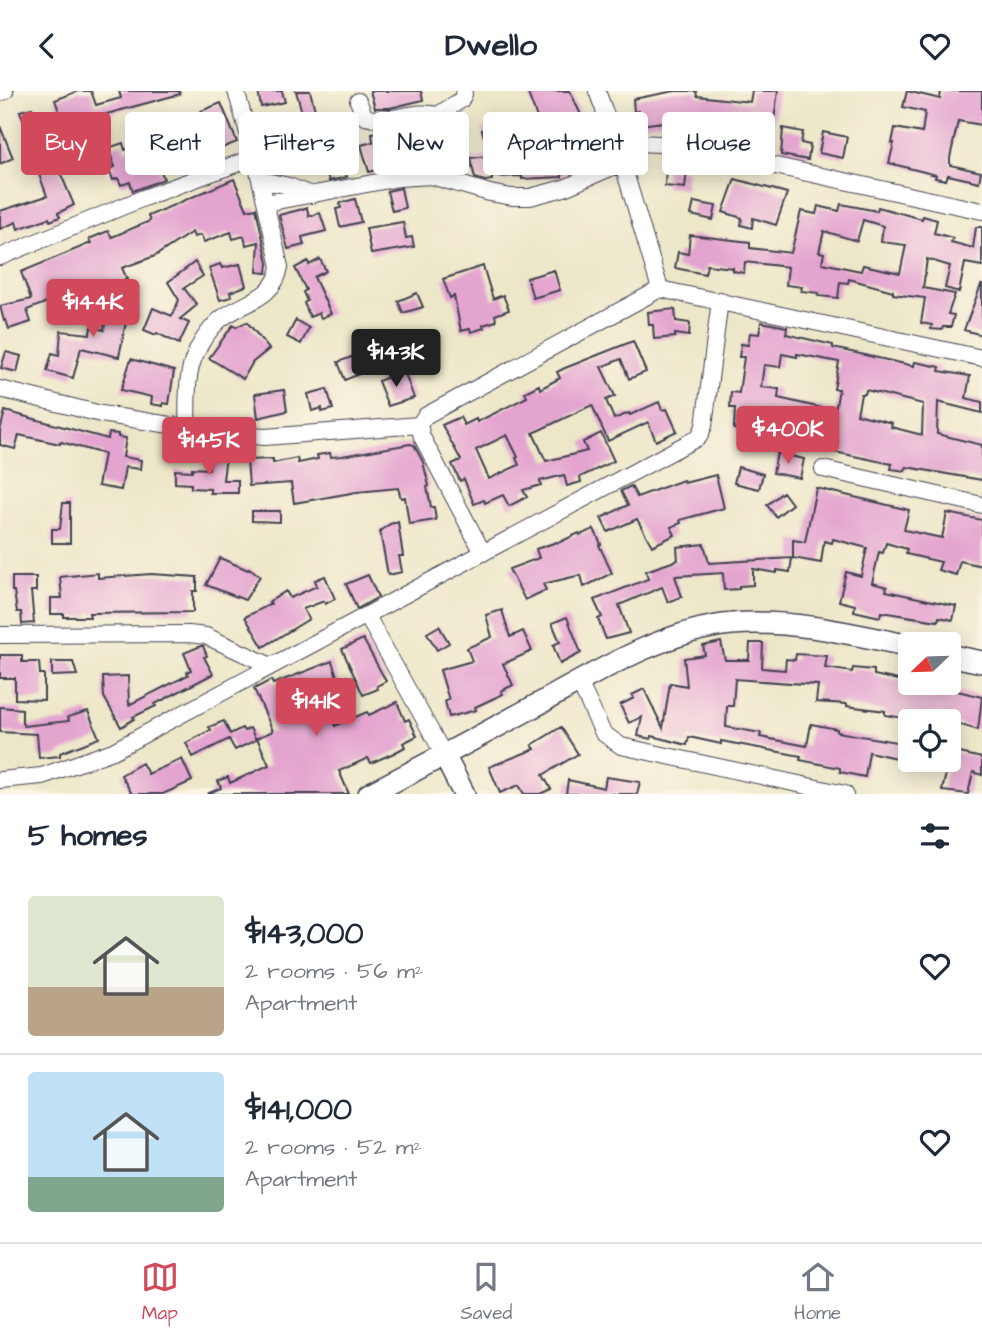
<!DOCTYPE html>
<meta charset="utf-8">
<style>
:root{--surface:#fff;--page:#f2f2f3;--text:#1f2937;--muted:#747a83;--line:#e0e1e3;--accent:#d1495b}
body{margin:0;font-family:"Architects Daughter",sans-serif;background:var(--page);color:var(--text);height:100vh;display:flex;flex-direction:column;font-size:26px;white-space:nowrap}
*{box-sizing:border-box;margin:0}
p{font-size:23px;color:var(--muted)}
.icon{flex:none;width:38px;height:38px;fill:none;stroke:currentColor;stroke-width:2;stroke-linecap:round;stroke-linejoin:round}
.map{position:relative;height:703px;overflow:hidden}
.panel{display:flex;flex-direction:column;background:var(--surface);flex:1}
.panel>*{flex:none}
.top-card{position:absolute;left:21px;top:21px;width:942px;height:63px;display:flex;gap:14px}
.needle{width:46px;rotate:247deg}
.tools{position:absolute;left:898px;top:541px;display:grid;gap:14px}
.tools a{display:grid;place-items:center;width:63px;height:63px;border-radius:7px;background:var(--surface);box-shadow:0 4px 18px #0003;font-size:35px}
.price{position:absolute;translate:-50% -60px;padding:0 16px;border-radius:7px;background:var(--accent);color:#fff;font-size:23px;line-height:46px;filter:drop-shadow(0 2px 4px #0008)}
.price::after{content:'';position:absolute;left:50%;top:42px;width:21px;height:16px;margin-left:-10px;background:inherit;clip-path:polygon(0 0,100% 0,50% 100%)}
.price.on{background:#222;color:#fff}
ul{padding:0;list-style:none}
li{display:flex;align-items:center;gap:21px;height:175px;padding:0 28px}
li+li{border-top:2px solid var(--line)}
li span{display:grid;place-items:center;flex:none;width:196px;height:140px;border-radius:7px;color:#555}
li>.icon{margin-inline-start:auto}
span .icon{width:84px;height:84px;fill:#fffc;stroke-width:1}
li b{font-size:30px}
h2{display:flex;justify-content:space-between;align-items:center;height:84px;padding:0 28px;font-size:30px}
.pill{padding:0 24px;border-radius:7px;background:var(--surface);box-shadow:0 4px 18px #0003;font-size:24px;line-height:63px}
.pill.on{background:var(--accent);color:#fff}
header{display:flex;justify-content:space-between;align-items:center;height:91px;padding:0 28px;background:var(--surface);font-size:32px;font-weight:800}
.dock{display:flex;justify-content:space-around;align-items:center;height:98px;border-top:2px solid var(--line);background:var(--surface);font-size:19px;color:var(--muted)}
.dock a{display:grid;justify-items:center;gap:4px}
.dock .on{color:var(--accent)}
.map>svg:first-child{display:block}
</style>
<header><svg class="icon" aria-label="back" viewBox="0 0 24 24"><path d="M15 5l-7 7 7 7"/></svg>Dwello<svg class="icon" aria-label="heart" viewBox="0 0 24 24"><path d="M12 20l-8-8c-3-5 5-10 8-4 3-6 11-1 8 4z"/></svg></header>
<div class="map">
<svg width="982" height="703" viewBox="0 0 982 703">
<rect width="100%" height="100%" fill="#fcf5e5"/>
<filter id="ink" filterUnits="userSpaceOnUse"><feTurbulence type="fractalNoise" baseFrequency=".0143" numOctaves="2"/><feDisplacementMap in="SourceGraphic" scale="14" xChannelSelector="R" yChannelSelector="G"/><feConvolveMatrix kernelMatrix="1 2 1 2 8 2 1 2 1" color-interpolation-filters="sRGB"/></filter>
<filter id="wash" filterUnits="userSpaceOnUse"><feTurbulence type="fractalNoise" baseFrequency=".00686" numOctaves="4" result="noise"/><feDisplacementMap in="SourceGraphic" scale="28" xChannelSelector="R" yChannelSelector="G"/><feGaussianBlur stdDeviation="1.57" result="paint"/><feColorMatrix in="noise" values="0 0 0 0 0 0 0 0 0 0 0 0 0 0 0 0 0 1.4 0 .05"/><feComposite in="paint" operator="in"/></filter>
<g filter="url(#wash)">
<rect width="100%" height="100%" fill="#ede7c9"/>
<g id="blocks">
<path fill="#e4a4d0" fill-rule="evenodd" d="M78 0H91L96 14 121 7 119 0H179L180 3 81 30 94 58 57 74 74 114 58 122 60 126 50 130 49 127 18 138 16 131 0 138V120L47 105 24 42 28 41 20 20 32 17 39 37H42L62 28 55 9Z
M258 0H282L285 11 261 16Z
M296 0H310L320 38 324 36 327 50 330 49 339 67H342L347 86 329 90 322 64 303 25Z
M370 0H421L423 9 390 17H375Z
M527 0H570L581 24 559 34 561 40 558 41 567 64H577L578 80 562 83V86L522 88V85L492 86V89L485 90 475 87 470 67 490 65 482 39 508 31 512 48 509 49 513 66 551 64Z
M675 0H696L697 5 750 11 752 0H778L774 29 759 28 754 58 743 55 746 43 691 37 693 45 685 46 677 45 675 34 664 35V31L640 34 638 20 634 21 633 8Z
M907 0 940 8 941 0H982V34L958 30 950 67V74L981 81 979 91 948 84 946 89 935 87 936 84 889 72 894 52H892L895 37 922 42 925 21 903 16Z
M221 12 237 51 217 59 201 20Z
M186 26 191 47 165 53 167 59 163 61 164 64 156 68 164 88 133 100 130 91 121 94 118 87 113 89 109 78 115 76 108 57 123 52 125 59 173 38 172 36 178 35 176 29Z
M0 35 13 67 0 73Z
M403 36H417L420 54 404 57V61L377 66 380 78 369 81 361 54 373 51 372 42Z
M783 37 803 41 801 52 810 54 808 69 781 64Z
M823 41 847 46 843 67 819 62Z
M296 47 304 70 282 77 275 54Z
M666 77 687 79 685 97 665 95Z
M234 88 247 119 256 117 268 172 267 182 257 181 259 151 246 154 244 145 233 148 231 141 204 151 201 144 194 146 192 141 155 165 122 177 127 188 98 200 94 190 59 204 60 206 27 219 31 231 9 238 6 229 4 230 0 215 31 208 21 181 91 152 89 148 108 140 112 146 150 130 148 125Z
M735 88 787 102 776 134 753 127 752 137 741 134 742 127 723 121Z
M401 97 405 117 392 120 387 100Z
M355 108 361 131 340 136 336 118 341 117 340 112Z
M694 111 716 115 713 129 691 124Z
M841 113 877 120 878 116 922 128 923 125 937 129 934 142 953 147 951 151 973 157 976 136H982V175L965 172 959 201 945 197 950 175 927 168 923 197 955 203 948 223 954 224 951 236H943L942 239 931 238 932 234 921 232 925 207 893 203V200L849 188 848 192 840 191 838 207 818 205 819 202 801 200 802 196 786 194 788 176 745 171 744 182 733 180V177L707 174 705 183 675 177 678 161 688 163 690 144 750 151V157L791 162 801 120 816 123 818 115 839 120ZM863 129 883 135 881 151 906 154 900 182 863 174 861 180 822 172 824 162 819 161 824 140 857 150Z
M307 117 309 125 320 122 326 140 302 146 304 154 288 158 279 124Z
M403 131 406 147 412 146 414 156 371 163 366 137Z
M320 168 326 180 314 186 331 223 321 227 319 222 310 226 304 212 307 210 303 201 306 199 295 177 308 170 309 174Z
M195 171 203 185 184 197 197 214 180 228 189 232 179 253 157 242 156 244 144 239 153 217 172 225 179 209 168 191Z
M220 173 222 177 240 173 246 195 230 201 231 206 220 209 209 177Z
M483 175 493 208 503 204 509 219 495 224 496 230 483 234 484 237 471 241 470 238 461 240 454 205 450 207 443 188Z
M554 179 560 199 533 207 527 187Z
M981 194H982V244L964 239Z
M110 202 131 206 119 266 81 257 73 287 47 280 52 262 59 264 61 240 90 243 91 236 104 239Z
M417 202 423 216 403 222 398 210Z
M675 218 676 230 690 232 689 245 675 243V246L654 248 653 234H649L648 221Z
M296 229 309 237 301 253 287 246Z
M247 231 269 258 253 271 243 288 209 267 233 234 236 236Z
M761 231 787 236 786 243 833 254V257L914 275 915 271 940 276 939 280 970 285 966 307 982 311V322L938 311 937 343 982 354V389L906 376 905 380 891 378 892 373 825 359 831 334 777 321 775 342 734 338 735 317H730L731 301 739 302 744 266H739L741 253 748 254 750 242 759 243ZM782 263 797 266V263L839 271 834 298H839L835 320 778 307 779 298 761 296 764 274 780 276ZM866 299 923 313 922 344 891 336 892 332 857 323 861 303H865Z
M428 247 433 260 412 268 407 255Z
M633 250 646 281 629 288 621 268 601 276 615 305 606 309 614 328 629 322 630 324 659 311 662 319 667 318 677 340 656 350 648 331 608 350 592 314 533 342 546 370 587 360 583 351 601 342 614 370 580 386 581 391 567 395 564 384 540 390 541 394 523 399 527 406 509 415 503 404 485 412 484 409 474 413 464 388 460 390 452 373 461 369 442 334 460 326 464 334 476 328 477 331 527 306 525 301 539 294 540 298 560 287 557 281 565 277ZM507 344 518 366 516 367 519 374 489 388 476 359Z
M6 261 21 265 17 281 1 277Z
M357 264 364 281 345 289 338 271Z
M131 268 174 280 169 313 163 312V315L151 313 152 306 121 299Z
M404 280 414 307 388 315 378 290Z
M327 298 333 318 322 321V317L312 320 308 303Z
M284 299 287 320 258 327 255 303Z
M5 320 108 348 109 342 118 343V346L126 347 123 366 141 369 140 378 125 376 121 399 98 395 104 363 61 351 60 353 19 344 15 358 0 354V340Z
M410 353 414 354 423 371 429 395 427 396 431 416H434L436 429 409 433 405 406 401 407 398 397 357 401 294 412 291 392 249 395 247 369 273 368V372L297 367 298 372 318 368 317 364 330 362 331 366 342 365Z
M777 362 804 368 800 387 773 382Z
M211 363 226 365 223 389H238V402H210V398L191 397V393L175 392V379L192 380V377L209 378Z
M738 376 763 383 759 398 734 392Z
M716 384 724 417 680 429 681 432 671 436 675 444 652 455 637 428 608 441 601 427 628 414 621 400 631 395 637 406 683 389 684 392Z
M816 397 909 419 904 439 942 447 947 422 982 429V475L960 470 956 484 938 479 941 471 906 463 907 458 886 452 883 462 879 461 872 492 887 496 886 500 956 515 953 529 939 526 938 530 881 521 880 526 854 520 855 514 839 510 846 481 861 485 867 457 833 448 832 452 824 450 821 472 793 467V449L805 451Z
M783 401 792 413 776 426 767 414Z
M63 412H70V452H52V438H60Z
M252 420H280V431L252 430Z
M398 431 403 465H399L402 481 388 484 380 440 390 433Z
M594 438 601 453 599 454 612 482 584 496 581 484 543 493 546 499 525 509 509 478 539 467 536 458 557 451 558 452 579 442 580 444Z
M704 453 709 472 792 467 790 481 777 479V482L753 478V494L739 495V498L724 499 723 482 675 485 682 506 668 511 662 496 619 514 629 542 606 548 598 528 602 526 594 509 648 488 646 480 678 469 677 456Z
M220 467 248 479 249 477 260 485 245 509 206 494Z
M98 482V487L151 483 197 486V500H193V521L89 522 90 526H64V523H51V507H62L60 486Z
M368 484 378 506 357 518 346 493Z
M325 485 335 508 325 513 324 510 303 518 309 528 263 556 245 526 271 513 269 511 286 500 290 507 317 495 315 489Z
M12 486H36V500H31L34 532 22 533 21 521H17L14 500H12Z
M502 519 510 546 523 540 532 560 503 573 513 594 501 600 503 603 475 616 476 619 449 626 445 610 449 609 440 579 472 570 467 557 492 546 486 524Z
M567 526 581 562 560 573 553 554 560 551 552 532Z
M439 535 449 552 437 559 427 542Z
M363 548 386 590 377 595 378 598 363 604 342 558Z
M721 551 725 569H749L750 552H763L762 577 785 579 786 568 795 569 796 563 827 565 825 577 852 581 853 577 874 579V584L903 590 904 587 910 588V592H925L982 606 978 639 948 630 916 624 915 629 885 624V620L847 615V613L816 611 818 594 735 588 733 615H727L726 636 761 642 760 646 807 655 811 633 837 638V641L908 653 905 669 869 661 865 686 840 681V677L800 669 801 665 721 650V653L689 646 687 654 652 645 651 648 638 645 642 626 629 632 620 614 634 607 632 604 644 598 663 637 670 592 687 595 684 567 705 564 703 555Z
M201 555H203L207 565 204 566 213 583 155 613 156 615 133 626 134 628 121 636 104 606 103 586 128 585 129 614 188 584 187 581 191 579 184 562Z
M0 564H22V571H39L40 583H44V609L15 608V587H0Z
M332 570 343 604 323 610 335 635 367 621 369 624 397 611 405 630 409 628 417 645 403 652 405 656 394 662 371 672 368 667 339 680 349 703H207L221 697 218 690 228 686 230 692 269 674 257 647 273 640 254 598 271 589 273 593Z
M52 571H73L77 584 52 585Z
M0 616 22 618V632L24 635 69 630 68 626 88 620 99 647 60 662V665L39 667 37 643 0 641Z
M224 630 230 643 242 637 244 640 250 637 256 649 235 659 229 648 193 666 186 652 211 639 209 636Z
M561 636 578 663 543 684 551 698 540 703H524L519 694 500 702 489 676 535 658 532 654Z
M951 660 982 667V684L973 681 968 703 942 700Z
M182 668 192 690 163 703H132L121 684 142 672 148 683Z
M606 686 640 691 637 703H566L568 689 604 697Z"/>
</g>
</g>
<g filter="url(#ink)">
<use href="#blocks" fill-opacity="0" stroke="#404050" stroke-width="2"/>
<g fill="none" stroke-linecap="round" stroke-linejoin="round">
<g stroke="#404050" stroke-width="18">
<path id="street" d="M597 0 616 51 660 198
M0 2 5 0
M358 10 365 26C390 34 415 16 440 25
M616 51 660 53 707 60 982 120
M431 85C440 62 434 43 441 22L461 9 464 3
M261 89 289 95 311 104
M266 112 399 87 431 85 490 102 512 106H530L564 97 622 72
M0 166 146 106 255 66
M0 298 101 323 226 343 265 346 419 334
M187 337C188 313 185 284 196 262 201 250 212 235 222 227 245 211 275 207 280 176L255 66 236 0
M823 378 982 414
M483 462 422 346 419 334 425 325 660 198 982 267
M367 525 444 664
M0 544 189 543 206 545 271 575
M579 591 603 642 621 655 845 703
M0 689 42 685 113 660 699 346 704 335 720 209"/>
</g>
<g stroke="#404050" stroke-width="24">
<path id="secondary" d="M948 564 982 571
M444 664 464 703
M369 703C424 675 478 646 533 616 592 584 663 539 732 533 791 528 853 543 910 555"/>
</g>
<use href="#street" stroke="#fff" stroke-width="16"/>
<use href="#secondary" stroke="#fff" stroke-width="21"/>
</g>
</g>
</svg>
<div class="tools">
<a><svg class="needle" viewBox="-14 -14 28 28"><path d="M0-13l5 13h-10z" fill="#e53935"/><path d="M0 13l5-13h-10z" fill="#747a83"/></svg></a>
<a><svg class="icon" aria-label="locate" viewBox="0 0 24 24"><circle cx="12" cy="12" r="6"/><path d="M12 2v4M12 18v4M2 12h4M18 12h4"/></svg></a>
</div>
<b class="price" style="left:93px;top:248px">$144K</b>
<b class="price on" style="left:396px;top:298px">$143K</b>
<b class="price" style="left:788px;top:375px">$400K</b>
<b class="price" style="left:209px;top:386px">$145K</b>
<b class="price" style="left:316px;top:647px">$141K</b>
<div class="top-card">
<a class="pill on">Buy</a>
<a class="pill">Rent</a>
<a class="pill">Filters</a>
<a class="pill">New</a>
<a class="pill">Apartment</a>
<a class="pill">House</a>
</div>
</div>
<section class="panel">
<h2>5 homes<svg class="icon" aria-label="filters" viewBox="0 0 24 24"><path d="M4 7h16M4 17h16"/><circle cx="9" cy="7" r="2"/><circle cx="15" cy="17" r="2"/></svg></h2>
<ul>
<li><span style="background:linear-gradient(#dfe7d0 65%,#b9a48a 0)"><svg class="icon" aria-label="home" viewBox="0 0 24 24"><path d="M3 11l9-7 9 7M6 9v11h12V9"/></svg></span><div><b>$143,000</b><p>2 rooms · 56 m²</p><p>Apartment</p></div><svg class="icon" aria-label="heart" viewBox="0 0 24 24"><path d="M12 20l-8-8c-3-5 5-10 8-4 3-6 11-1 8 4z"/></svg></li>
<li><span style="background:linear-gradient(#bfe0f5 75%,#7fa58c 0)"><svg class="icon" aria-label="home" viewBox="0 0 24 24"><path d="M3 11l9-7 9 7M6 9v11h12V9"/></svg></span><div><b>$141,000</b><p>2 rooms · 52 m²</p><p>Apartment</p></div><svg class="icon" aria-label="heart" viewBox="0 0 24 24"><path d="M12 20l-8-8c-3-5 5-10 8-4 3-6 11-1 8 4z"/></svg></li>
</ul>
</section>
<nav class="dock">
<a class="on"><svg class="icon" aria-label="map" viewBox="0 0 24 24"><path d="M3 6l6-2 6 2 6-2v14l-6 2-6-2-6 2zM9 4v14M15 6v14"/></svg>Map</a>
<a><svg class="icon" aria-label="saved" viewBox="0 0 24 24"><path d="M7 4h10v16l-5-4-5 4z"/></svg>Saved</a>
<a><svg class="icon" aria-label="home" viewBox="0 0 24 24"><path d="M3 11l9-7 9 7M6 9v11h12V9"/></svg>Home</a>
</nav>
